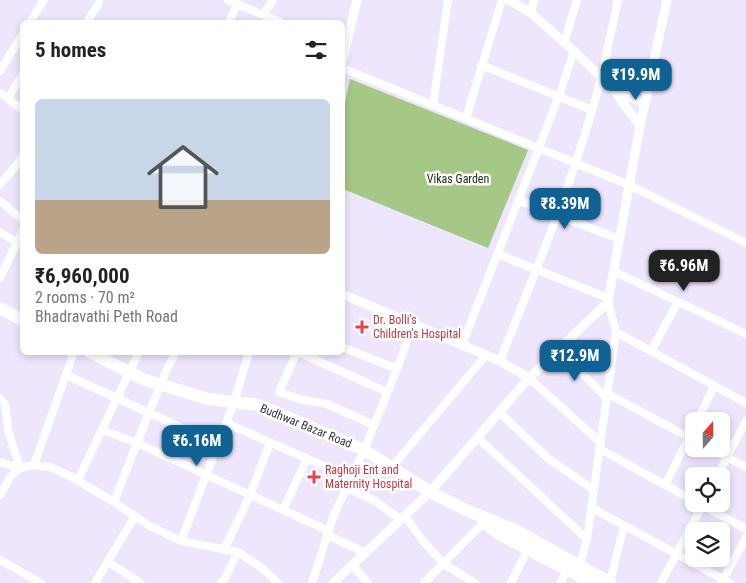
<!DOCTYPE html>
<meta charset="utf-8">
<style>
:root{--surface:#fff;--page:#f2f2f2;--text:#222;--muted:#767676;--accent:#106294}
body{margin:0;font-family:"Roboto Condensed",sans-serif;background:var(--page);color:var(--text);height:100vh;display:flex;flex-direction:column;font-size:19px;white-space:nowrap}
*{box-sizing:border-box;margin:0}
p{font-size:16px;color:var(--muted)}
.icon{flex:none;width:28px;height:28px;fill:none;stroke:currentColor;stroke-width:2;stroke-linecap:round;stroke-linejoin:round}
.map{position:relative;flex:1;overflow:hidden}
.panel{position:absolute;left:20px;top:20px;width:325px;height:335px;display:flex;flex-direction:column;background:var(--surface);border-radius:8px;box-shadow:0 2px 8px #0003}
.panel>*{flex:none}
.needle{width:32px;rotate:20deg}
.buttons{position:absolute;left:685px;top:412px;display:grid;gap:10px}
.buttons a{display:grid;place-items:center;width:45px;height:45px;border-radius:8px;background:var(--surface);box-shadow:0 2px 8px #0003;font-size:25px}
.price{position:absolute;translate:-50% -42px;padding:0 11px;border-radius:10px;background:var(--accent);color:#fff;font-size:16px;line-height:32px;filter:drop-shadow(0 1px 2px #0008)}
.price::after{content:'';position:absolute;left:50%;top:30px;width:15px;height:11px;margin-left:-8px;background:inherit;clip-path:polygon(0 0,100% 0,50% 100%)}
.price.current{background:#222;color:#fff}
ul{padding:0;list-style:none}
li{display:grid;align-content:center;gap:10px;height:265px;padding:0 15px}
li span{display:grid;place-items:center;height:155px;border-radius:8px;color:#555}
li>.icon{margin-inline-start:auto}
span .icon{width:90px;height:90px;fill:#fffc;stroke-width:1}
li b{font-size:21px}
h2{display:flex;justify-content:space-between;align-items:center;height:60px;padding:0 15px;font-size:21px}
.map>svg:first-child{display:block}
</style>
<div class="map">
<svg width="746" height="583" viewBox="0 0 746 583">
<rect width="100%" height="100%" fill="#ede6fc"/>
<path fill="#a5c886" d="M350 79 528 150 488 248 343 189V112Z"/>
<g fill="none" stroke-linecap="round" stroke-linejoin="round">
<path stroke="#fff" stroke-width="8" d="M228 0 280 22
M531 13 534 0
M263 15 273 0
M30 22 44 0
M87 22 99 3
M229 22 237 4
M564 43 577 0
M481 65 592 110
M342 68 629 185 746 243
M0 71 22 35
M0 93 22 109
M8 98 22 75
M433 105 448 0
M466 118 502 0
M0 184 17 165 22 156
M518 200 619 239
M0 201 22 219
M0 232 17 243
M497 254 608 298
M613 271 746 334
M0 278 22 232
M616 332 746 403
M462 345 559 96 574 51
M342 347 397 369
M558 350 607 398
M651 351 678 302
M297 352 279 392 299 399 327 404 374 425
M298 352 387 392
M500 361C533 278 567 196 592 111 603 75 610 37 618 0
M66 375 180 427 217 446
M529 378 601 443
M608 394 694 440
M0 399 5 404 8 430 20 468 0 462
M500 413 550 460 594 490
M697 421 714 386
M226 423 351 478
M102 430 137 443 329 531
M478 438 587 539
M600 449 694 501
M711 449 746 467
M34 465 74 352
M392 467 486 355
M717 476 746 421
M78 480 139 352
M665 485 694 427
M347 488 375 501 401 520
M0 495 11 476 20 468 34 465 50 467 70 476 114 502 148 525 181 541 238 552 262 568 278 583
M114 502 142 430 166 371 176 352
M700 504 746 529
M592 508 730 583
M283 510 307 459
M405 516 423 541 444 564 475 583
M327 535 366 553
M181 541 234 402 249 352
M224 550 250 495 270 443
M0 560 41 583
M108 562 141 583
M352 565 368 583
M580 565 587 539 616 332 608 302
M610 582 624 526
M95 583 135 516
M221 583 225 578 238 552
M312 583 333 517 364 450 397 369 413 324
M424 583 484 522
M511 583 528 549
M560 583 568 570
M661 583 703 504
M721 583 746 538"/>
<path stroke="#fff" stroke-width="9" d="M509 0 531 13 574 51 601 77 613 89 640 126
M342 63 357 0
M613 89 645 104
M342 294 500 361 529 378
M333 583 430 492 529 378 608 302 640 126 667 0"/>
<path stroke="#fff" stroke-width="12" d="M0 308 22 320
M89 352 143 379 208 399 259 405 364 450 430 492 466 510 515 530 611 583
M483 522 499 534 592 583"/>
</g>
<g fill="#e0444e" stroke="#fff" stroke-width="2">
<path d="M359.5 319.5h5v5h5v5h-5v5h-5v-5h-5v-5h5z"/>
<path d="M311.5 469.5h5v5h5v5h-5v5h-5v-5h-5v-5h5z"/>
</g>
<g text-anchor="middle" stroke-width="5" stroke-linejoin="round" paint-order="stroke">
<g font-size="12" fill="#203010" stroke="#fff">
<text x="458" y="183">Vikas Garden</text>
</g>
<g font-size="12" fill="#be3a42" stroke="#fff" text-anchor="start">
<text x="373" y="324">Dr. Bolli's<tspan x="373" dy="14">Children's Hospital</tspan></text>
<text x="325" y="474">Raghoji Ent and<tspan x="325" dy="14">Maternity Hospital</tspan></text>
</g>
<g font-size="12" fill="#38353e" stroke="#fff">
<text transform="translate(306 426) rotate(22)" y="4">Budhwar Bazar Road</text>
</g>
</g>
</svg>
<div class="buttons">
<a><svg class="needle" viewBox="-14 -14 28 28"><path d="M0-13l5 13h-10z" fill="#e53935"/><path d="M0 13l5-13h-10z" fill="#767676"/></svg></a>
<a><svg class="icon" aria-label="locate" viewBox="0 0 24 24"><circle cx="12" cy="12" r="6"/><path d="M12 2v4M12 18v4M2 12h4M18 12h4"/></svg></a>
<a><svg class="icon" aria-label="layers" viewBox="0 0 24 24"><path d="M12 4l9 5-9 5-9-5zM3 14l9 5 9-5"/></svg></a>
</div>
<b class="price" style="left:636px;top:101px">₹19.9M</b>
<b class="price" style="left:565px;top:230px">₹8.39M</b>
<b class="price current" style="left:684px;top:292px">₹6.96M</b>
<b class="price" style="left:575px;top:382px">₹12.9M</b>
<b class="price" style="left:197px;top:467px">₹6.16M</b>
<section class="panel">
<h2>5 homes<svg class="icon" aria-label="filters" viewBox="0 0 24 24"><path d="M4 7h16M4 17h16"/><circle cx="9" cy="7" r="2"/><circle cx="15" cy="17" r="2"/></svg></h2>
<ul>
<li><span style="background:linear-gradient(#c9d6e8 65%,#b9a48a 0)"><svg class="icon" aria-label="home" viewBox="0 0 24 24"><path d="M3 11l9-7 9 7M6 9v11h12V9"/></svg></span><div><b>₹6,960,000</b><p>2 rooms · 70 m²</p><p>Bhadravathi Peth Road</p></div></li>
</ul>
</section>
</div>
